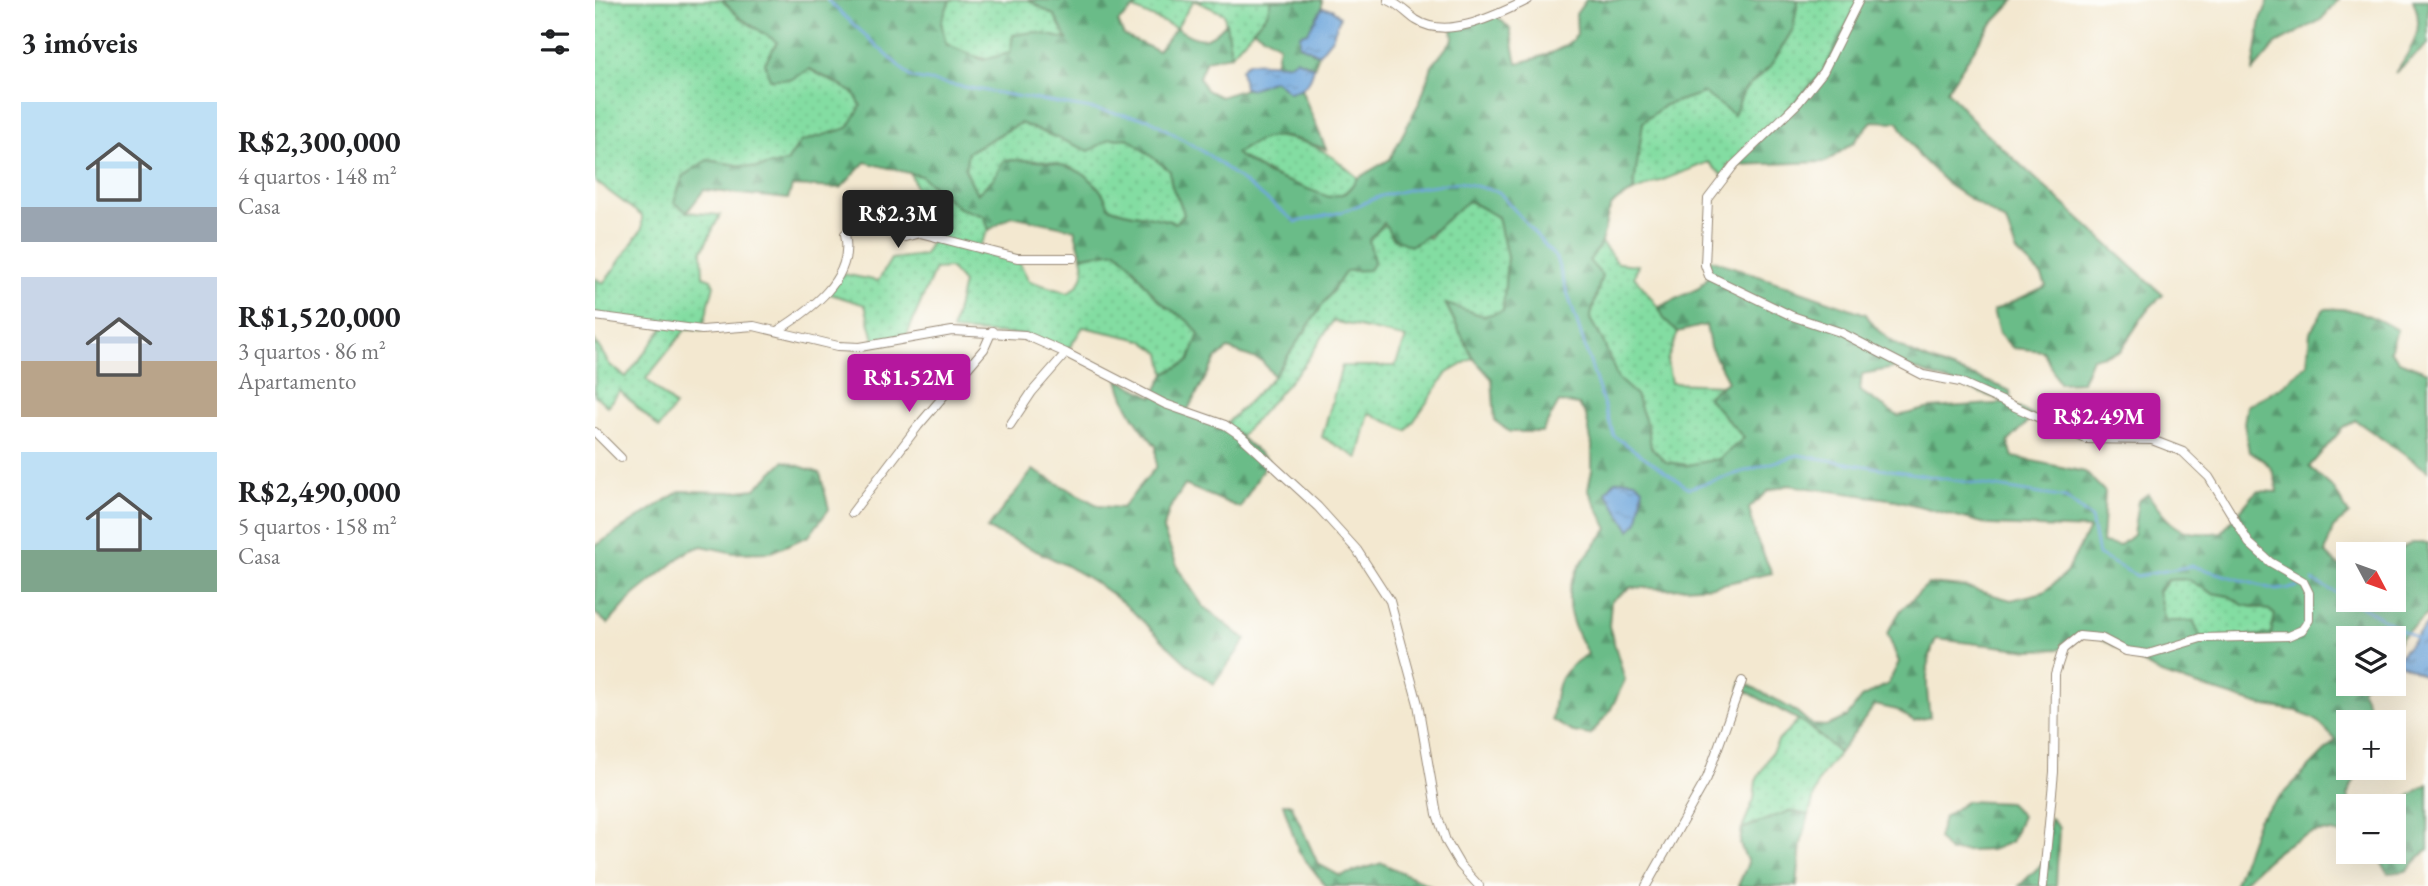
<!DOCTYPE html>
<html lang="pt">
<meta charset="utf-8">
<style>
:root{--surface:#fff;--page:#f6f6f6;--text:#202124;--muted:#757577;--accent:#b5179e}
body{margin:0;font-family:"EB Garamond",serif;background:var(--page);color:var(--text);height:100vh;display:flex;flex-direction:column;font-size:26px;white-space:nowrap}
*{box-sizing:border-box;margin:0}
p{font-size:23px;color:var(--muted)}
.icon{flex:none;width:38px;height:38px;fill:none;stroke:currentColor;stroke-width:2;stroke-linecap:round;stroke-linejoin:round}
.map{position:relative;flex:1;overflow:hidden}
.sheet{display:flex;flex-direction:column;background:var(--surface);width:595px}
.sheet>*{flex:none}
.needle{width:46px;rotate:131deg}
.controls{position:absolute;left:1741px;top:542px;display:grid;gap:14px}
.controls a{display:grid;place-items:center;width:70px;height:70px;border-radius:0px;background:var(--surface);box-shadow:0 7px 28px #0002;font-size:35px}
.price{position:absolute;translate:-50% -60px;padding:0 16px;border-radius:7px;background:var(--accent);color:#fff;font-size:23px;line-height:46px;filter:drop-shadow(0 2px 4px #0008)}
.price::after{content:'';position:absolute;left:50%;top:42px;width:21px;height:16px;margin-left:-10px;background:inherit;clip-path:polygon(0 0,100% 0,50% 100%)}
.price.active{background:#222;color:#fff}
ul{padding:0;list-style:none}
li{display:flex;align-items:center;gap:21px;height:175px;padding:0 21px}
li span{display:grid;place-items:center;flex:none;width:196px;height:140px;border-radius:0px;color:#555}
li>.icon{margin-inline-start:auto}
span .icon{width:84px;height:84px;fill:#fffc;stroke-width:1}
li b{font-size:30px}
h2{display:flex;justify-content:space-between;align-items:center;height:84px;padding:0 21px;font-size:30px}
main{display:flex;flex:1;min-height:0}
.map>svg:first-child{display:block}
</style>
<main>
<section class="sheet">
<h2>3 imóveis<svg class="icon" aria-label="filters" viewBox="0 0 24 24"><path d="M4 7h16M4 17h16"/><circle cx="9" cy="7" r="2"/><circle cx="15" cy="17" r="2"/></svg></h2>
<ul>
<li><span style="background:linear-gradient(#bfe0f5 75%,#9aa5b1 0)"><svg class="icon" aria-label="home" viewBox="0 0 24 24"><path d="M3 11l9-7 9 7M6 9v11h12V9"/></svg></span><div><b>R$2,300,000</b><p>4 quartos · 148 m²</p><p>Casa</p></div></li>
<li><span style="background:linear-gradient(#c9d6e8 60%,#b9a48a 0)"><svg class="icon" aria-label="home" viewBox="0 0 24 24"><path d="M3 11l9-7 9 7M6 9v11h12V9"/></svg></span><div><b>R$1,520,000</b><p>3 quartos · 86 m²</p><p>Apartamento</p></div></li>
<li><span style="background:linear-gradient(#bfe0f5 70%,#7fa58c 0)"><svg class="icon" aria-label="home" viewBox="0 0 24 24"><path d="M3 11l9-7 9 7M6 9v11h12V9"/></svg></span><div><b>R$2,490,000</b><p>5 quartos · 158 m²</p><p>Casa</p></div></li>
</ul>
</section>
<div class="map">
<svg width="1833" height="886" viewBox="0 0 1833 886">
<defs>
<pattern id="grass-dots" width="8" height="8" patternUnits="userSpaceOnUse" patternTransform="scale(1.75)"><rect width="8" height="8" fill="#83dda2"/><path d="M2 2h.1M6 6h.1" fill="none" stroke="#72be8b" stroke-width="1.8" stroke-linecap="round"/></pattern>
<pattern id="forest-firs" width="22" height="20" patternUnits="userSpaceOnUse" patternTransform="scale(1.75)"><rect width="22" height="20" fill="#6abc88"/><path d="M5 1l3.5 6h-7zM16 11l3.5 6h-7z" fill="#58996f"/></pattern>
<pattern id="water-ripples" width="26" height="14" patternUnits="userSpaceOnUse" patternTransform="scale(1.75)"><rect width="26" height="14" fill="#6fa7dd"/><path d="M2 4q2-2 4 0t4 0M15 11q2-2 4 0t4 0" fill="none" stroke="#5c88b3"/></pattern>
</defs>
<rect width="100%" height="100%" fill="#fdfcf7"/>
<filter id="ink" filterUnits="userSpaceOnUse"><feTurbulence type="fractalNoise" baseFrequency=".0143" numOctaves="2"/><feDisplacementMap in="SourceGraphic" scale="14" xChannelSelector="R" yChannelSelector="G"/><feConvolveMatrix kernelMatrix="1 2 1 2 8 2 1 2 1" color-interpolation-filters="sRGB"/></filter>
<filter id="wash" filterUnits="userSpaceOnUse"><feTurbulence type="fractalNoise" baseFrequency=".00686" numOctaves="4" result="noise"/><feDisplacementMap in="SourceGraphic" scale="28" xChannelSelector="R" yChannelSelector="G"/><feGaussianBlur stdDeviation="1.57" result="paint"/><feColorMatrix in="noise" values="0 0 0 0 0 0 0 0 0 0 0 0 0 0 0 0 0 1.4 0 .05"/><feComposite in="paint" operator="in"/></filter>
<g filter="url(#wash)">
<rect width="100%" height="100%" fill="#f3e8d0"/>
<path fill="url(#grass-dots)" stroke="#5f8460" stroke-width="2" d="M0 0H127L144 17 182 42 170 63 196 79 214 69 259 93 267 106 253 128 205 142 192 162 161 168 112 160 79 202 92 212 125 215 107 251 108 276 116 279 119 285 107 330 91 329 51 379 80 406 64 428 25 391 12 406 0 395V341L15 365 31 377 69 327 0 316V278L8 283 14 276 47 229V216L0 181Z
M355 0H434L460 16 472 40 439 32C403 65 395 65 351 44L346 22Z
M548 0H676L672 14 636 55 629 14 599 0 581 28 539 9Z
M1203 0H1264L1228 72 1129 177 1113 162 1038 192 1048 122 1070 105 1109 93 1139 114 1149 90 1175 67 1198 29Z
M426 123 494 151 515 139 533 138 575 171C575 194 585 195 589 215L580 223C557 214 536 217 514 207 498 162 451 159 409 160L399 178 382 194 370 169 373 152Z
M671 135C717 141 728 147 763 178 755 188 750 195 737 197 717 199 658 165 640 153Z
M315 172 326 176 364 208 389 216 394 230 383 248 422 258 434 281 473 293C488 284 491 272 487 256L522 251C541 265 549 287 566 302 582 316 590 314 604 334L594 361 570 374 566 353 547 340 488 327 471 353 430 335 357 331 368 283 355 268 340 269 311 337 280 344 270 305 232 293 244 273 283 281 296 259 329 255 339 236Z
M874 201 903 217 912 257 908 312 889 316 851 305 878 358 852 373 812 431 774 413 763 458 727 437 747 366H800L811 338 738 321 709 365 646 436 630 425 679 376 751 271 774 269 779 262 774 240 790 223 834 238 851 216Z
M1006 243 1023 263 1043 265 1039 277C1056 294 1066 316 1083 332L1072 361 1076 383 1126 385 1112 396 1149 438 1124 459 1093 465 1071 462 1056 447 1053 428 1041 395 1023 379 1008 341 995 319 1007 276 993 262Z
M1592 579 1617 593 1634 596 1648 605 1674 610 1680 615 1676 635 1606 638 1570 621 1563 591 1574 580Z
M1204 719 1244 753 1223 781 1214 815 1194 811 1147 829 1159 799 1161 781 1183 741Z"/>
<path fill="url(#forest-firs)" stroke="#527353" stroke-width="2" fill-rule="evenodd" d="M127 0H355L346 22 351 44 388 60 415 53 418 35 439 32 472 39 460 16 434 0H548L523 22 529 36 563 51 581 28C604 41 612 45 631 23L636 55 611 60 604 77 611 90 625 97 679 80 694 92 706 89 731 149C691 135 676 128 641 154L670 173 734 197 751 193 763 178 795 159 825 101 837 66 858 39 857 26 901 15 915 29 922 63C942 59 969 51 982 35L981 14 991 0H1203L1198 29 1175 67 1149 90 1139 115 1109 93 1070 105 1048 122 1038 192C1006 206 1016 214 1006 242 1004 248 998 255 994 261L1007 275 995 319 1008 341 1023 379 1041 395 1053 428 1056 447 1071 462 1093 465 1124 459 1149 438 1112 397 1133 381 1115 347 1111 325 1083 332 1069 319 1064 307 1104 288 1114 276 1110 257 1271 314C1296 359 1370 369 1415 391L1416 404 1439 416 1413 442 1418 457 1490 472 1510 492 1507 543 1524 546 1538 535 1543 501 1553 494C1576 528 1585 537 1627 532L1662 491 1682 492C1681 469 1674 462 1654 452L1649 423 1652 406 1689 385 1712 364 1715 332 1729 309C1758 307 1777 315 1802 330L1795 351 1804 361 1833 372V471L1760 420 1747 429 1714 467 1738 488 1754 514 1738 528 1730 553 1744 566 1753 568 1754 600H1799V555H1796L1817 543H1833V614L1806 637 1799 651V639H1754V684H1770L1766 689 1775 708 1776 723H1754V768H1765L1752 796 1756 807 1753 838C1714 814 1670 861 1644 886H1639L1663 819 1741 740 1721 720 1702 711 1665 705 1566 674 1506 638 1485 636 1468 649 1435 650 1341 639C1329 664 1331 690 1335 717L1319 721 1302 710 1280 705 1244 753 1211 724 1145 688 1147 681 1202 712 1217 725 1232 726 1252 717 1266 698 1293 684 1304 662 1292 633 1306 610 1333 584 1369 587 1416 600 1449 592 1471 573 1494 529 1395 525 1301 500 1193 485 1173 491 1154 508 1161 538 1177 573 1119 586 1071 589 1036 587 1016 601 1014 626 1030 680 1014 713 995 735 978 732 957 720C962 685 960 673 993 654 959 597 973 576 1013 529L993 489 997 470V445L991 415 984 405 964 402 947 432H915L900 421 897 379 878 358 851 304 889 316 908 311 912 257 903 217 874 201C852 216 838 236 815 246L798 238 789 223 774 240 779 262 774 270 751 271 679 376 667 361 633 349 621 359 592 411 630 425 673 460 645 508 590 485 575 508 568 530 584 570 608 606 651 640 619 684C584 662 559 629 528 603 488 569 439 550 392 529L438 470 504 506 527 508 561 467V446C544 426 529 406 523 379L558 397 570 374 594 361 604 334C590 314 582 316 566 302 549 287 541 265 522 251L487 256 479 229 417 216 394 230 389 216 364 208 326 176 270 162 246 188 197 186 193 199 109 190 92 212 79 202 88 176 112 160 161 168 192 162 205 142 253 128 266 106 259 93 215 69 197 79H175L170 63 182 42 144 17ZM425 123 494 151 515 139 533 138 575 171C575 194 585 195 589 215L580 223C557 214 536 217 514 207 498 162 451 159 409 160L399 178 382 194 370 169 373 152ZM1310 366 1414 403 1335 408 1303 416 1265 391 1267 374ZM1592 579 1617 593 1634 596 1648 605 1674 610 1680 615 1676 635 1606 638 1598 621H1570L1563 591 1573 580Z
M676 0H727V8L713 32 717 52 724 54 719 67 709 62 680 65 684 45 658 29 672 14Z
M1264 0H1420L1394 27 1352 90 1381 124 1568 295 1553 309 1525 351 1497 358 1487 382 1464 383 1448 351 1418 348 1404 334 1398 311 1451 286 1447 276 1421 251 1411 222 1355 186 1324 156 1303 122 1277 121 1258 143 1231 162 1139 165 1228 72Z
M1674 0H1743L1726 20 1681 44 1658 71 1666 19Z
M1818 0H1833V44L1800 73C1817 48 1831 30 1818 0Z
M189 461 225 473 234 509 214 536 176 552 139 553 107 546 93 551 39 595 13 624 0 613V546L85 491 137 492 160 489Z
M1833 784V849L1811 871 1794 873 1778 852H1799V808L1808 799Z
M1372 801 1414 803 1427 816 1416 842 1396 850 1354 852 1343 838 1349 817Z
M688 804H696L723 864 745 876 787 863 836 886H731L704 852Z
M1194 811 1214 815 1206 844 1202 886H1143L1153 863 1145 844 1147 829Z
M1455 818 1464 828 1461 886H1424L1450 861Z"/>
<path fill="url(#water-ripples)" stroke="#55687e" stroke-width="2" d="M727 8 737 9 745 17 737 38 724 54 705 45V34L713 32Z
M701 59 719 67C716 83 710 89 694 92L679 80 656 89 649 88 646 69 653 62 693 64Z
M1033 480 1040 481 1048 488 1043 522 1035 530 1011 492 1020 481Z
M1833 623V678L1803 662 1804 656Z"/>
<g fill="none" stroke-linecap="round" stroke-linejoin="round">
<path stroke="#6fa7dd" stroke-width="2.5" d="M232 0 317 78 554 119 612 154 701 222 747 212 786 196 825 187 864 182 904 192 961 258 1019 436 1094 488 1203 455 1471 498 1496 518 1503 555 1542 576 1597 566 1681 590 1703 587
M1718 581 1754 599
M1755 600 1821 638"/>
</g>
</g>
<g filter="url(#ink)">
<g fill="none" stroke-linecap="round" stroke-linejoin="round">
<g stroke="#978977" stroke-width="10">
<path id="minor" d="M793 0C805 5 811 13 821 20 853 41 903 14 933 0
M1264 0 1228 72 1203 103 1139 165 1113 199 1110 265 1114 276 1197 316 1245 332 1328 375 1365 382 1491 439 1557 440 1588 452 1614 477 1654 543 1675 562 1708 581 1714 593V620L1707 630 1693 636 1606 638 1553 654 1531 651 1506 638 1484 636 1468 649 1460 674 1459 772 1448 886
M0 316 107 330 159 326 243 346 265 347 357 331 430 335 471 353 570 404 630 425 646 436 723 507 762 550 795 601 823 704 842 814 851 841 865 865 884 886
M182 331C215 310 260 279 250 234L264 220H273L310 237 325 233 422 258H479
M415 425 437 392 471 353
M0 432 26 458
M257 513 323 426 389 349 397 331
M1051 886 1112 778 1147 681"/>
</g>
<use href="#minor" stroke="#fff" stroke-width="8"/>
</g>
</g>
</svg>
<div class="controls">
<a><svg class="needle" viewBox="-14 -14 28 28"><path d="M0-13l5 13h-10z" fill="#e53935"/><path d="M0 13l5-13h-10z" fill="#757577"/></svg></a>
<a><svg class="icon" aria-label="layers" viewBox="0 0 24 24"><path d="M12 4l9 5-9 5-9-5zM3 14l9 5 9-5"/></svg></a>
<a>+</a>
<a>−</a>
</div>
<b class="price active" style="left:303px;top:250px">R$2.3M</b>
<b class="price" style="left:314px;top:414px">R$1.52M</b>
<b class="price" style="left:1504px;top:453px">R$2.49M</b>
</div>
</main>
